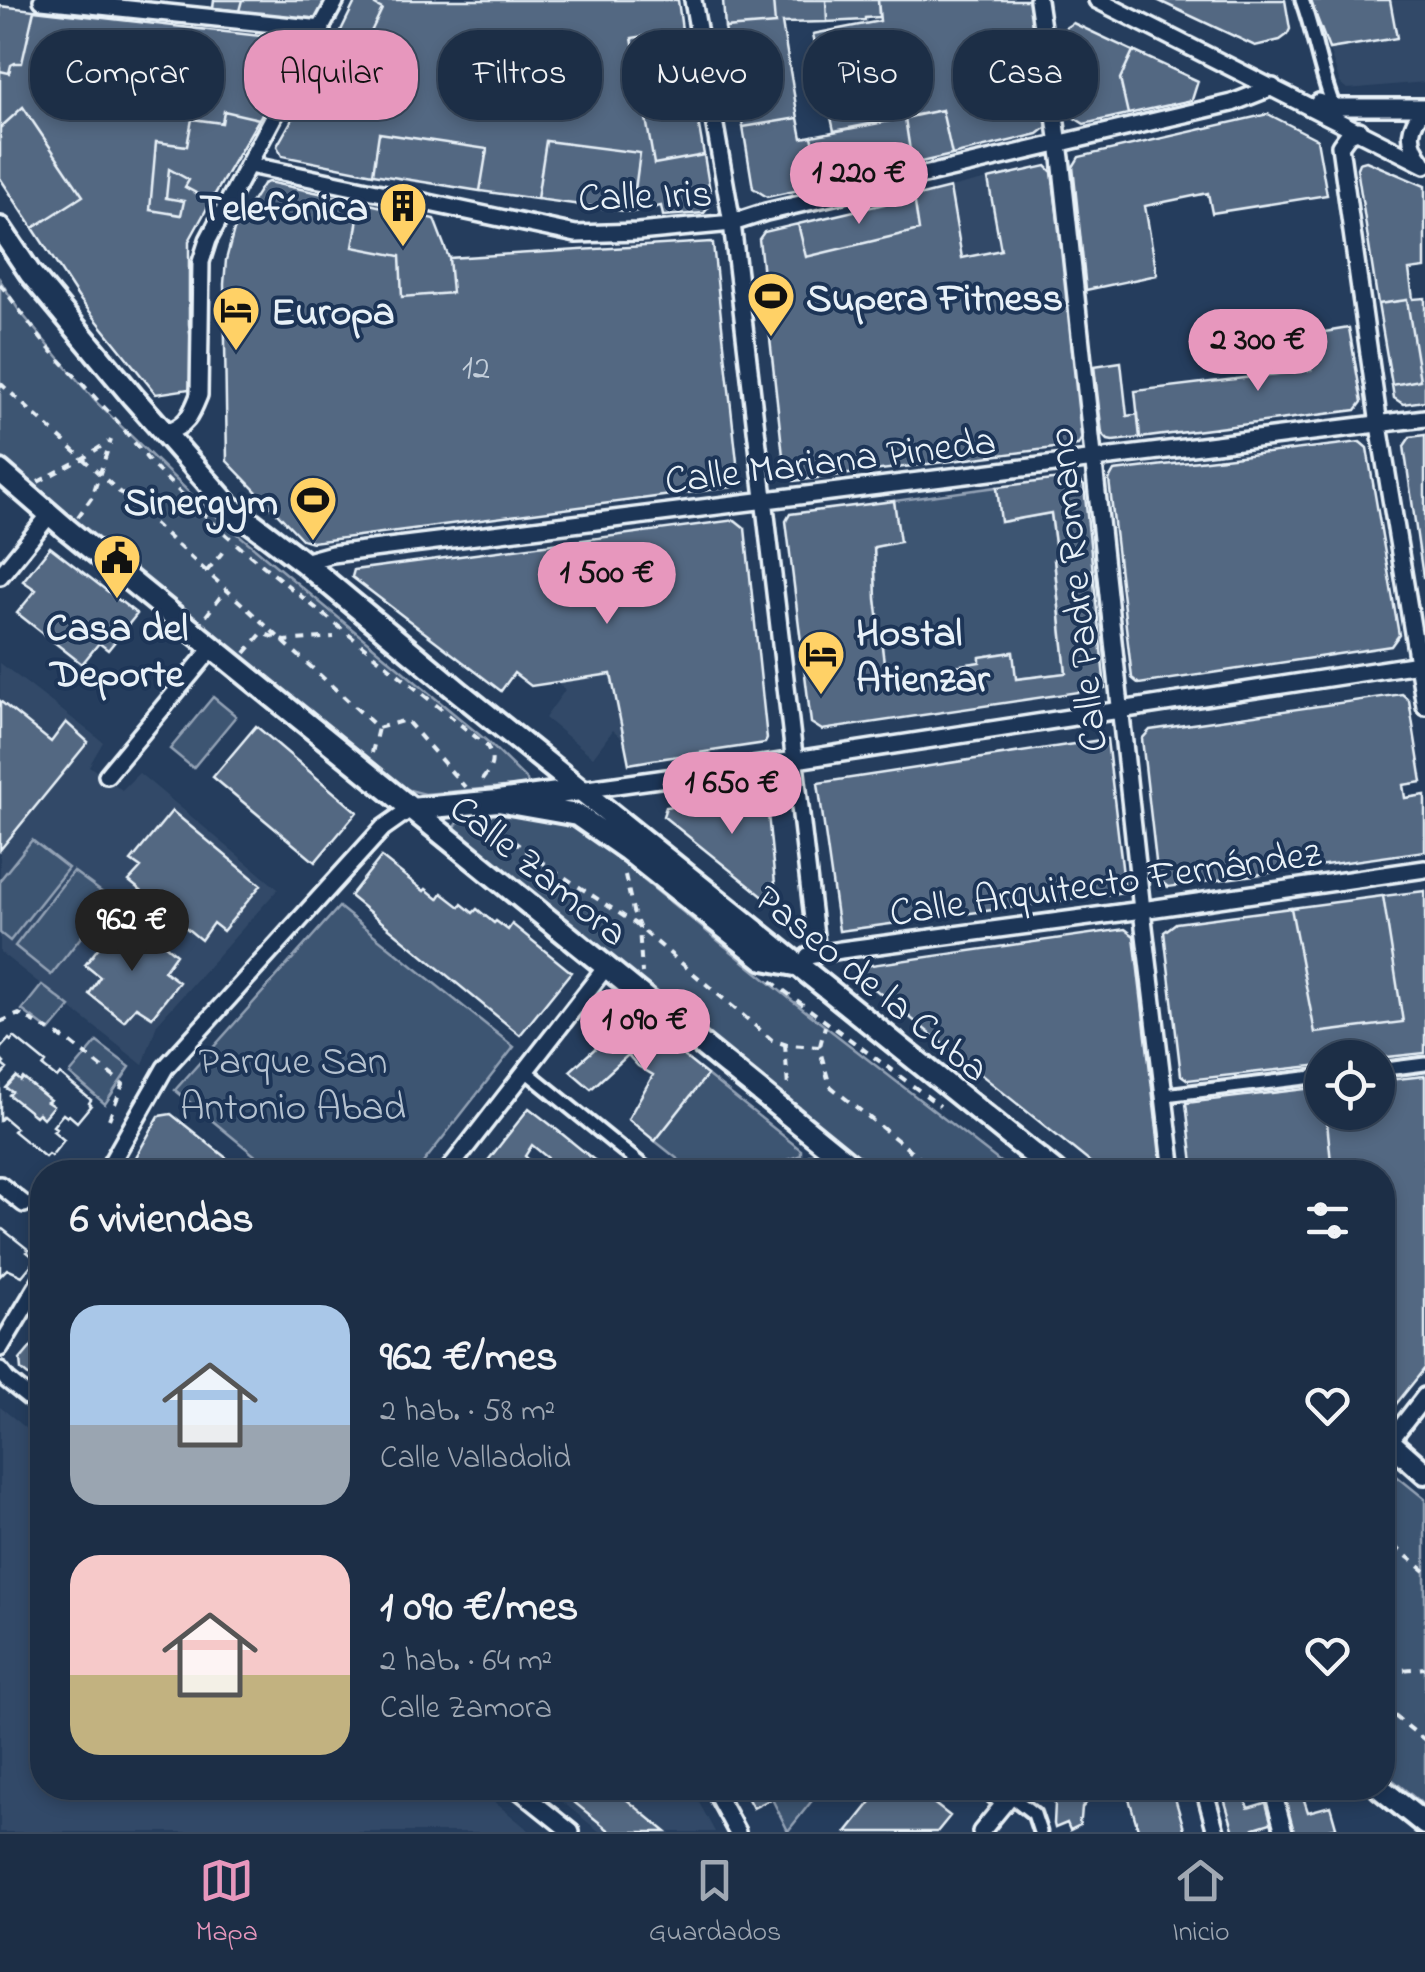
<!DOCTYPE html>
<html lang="es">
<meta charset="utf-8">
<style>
:root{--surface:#1c2e46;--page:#293a51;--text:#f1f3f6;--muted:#a0a8b3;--line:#3a4a5f;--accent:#e797bd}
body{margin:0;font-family:"Indie Flower",sans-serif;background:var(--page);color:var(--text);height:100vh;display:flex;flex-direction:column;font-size:38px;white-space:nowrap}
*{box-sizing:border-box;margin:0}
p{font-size:32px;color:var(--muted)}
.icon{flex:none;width:55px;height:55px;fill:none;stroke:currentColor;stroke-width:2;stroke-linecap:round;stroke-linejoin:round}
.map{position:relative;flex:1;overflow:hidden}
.panel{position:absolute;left:30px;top:1160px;width:1365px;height:640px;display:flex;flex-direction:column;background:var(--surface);border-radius:40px;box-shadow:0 5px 15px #0003,0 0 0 2px var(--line)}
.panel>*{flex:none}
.top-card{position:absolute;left:30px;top:30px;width:1365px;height:90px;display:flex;gap:20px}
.fabs{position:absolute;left:1305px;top:1040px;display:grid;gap:20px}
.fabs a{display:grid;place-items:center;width:90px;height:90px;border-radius:50%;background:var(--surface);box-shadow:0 5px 15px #0003,0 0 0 2px var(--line);font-size:50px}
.price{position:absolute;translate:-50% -85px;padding:0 22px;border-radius:35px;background:var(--accent);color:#111;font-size:32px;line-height:65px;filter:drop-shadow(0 2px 5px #0008)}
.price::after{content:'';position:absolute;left:50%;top:60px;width:30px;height:22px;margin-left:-15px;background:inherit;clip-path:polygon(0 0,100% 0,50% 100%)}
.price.active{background:#222;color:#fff}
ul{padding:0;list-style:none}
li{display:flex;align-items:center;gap:30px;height:250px;padding:0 40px}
li span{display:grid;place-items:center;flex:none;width:280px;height:200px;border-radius:30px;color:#555}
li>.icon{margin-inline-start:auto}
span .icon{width:120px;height:120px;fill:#fffc;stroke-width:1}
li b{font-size:42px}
h2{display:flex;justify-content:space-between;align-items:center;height:120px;padding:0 40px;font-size:42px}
.tag{padding:0 35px;border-radius:40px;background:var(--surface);box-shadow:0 5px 15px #0003,0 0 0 2px var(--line);font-size:35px;line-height:90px}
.tag.active{background:var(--accent);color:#111}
.tabs{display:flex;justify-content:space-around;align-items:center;height:140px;border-top:2px solid var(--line);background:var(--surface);font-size:28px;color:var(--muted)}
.tabs a{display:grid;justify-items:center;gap:5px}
.tabs .active{color:var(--accent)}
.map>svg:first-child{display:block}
</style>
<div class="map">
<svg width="1425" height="1832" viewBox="0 0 1425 1832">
<rect width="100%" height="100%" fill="#253d5d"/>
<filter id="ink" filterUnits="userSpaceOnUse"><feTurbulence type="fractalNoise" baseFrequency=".01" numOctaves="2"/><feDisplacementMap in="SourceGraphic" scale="20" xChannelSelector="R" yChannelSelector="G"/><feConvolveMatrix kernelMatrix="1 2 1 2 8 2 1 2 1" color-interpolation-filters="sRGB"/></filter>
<g filter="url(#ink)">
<path fill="#334a68" d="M1390 0H1425V82L1347 89 1340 83 1329 49 1396 38Z
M988 179 1001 250 962 258 950 188Z
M0 663 103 742 89 766 122 790 139 773 278 889 157 1024 143 1065 0 952Z
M611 674 623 739 613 730 593 757 545 718 565 690 557 682Z
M0 1407 42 1441V1788H477L531 1832H0Z
M545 1788H691L715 1832H600Z"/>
<path fill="#3e5472" stroke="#93a2b5" stroke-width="2.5" d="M0 280 18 309 95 401 197 500 488 742 527 780 528 785 425 794 398 787 0 462Z
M997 487 1002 522 1051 513 1057 559 1054 560 1066 673 1016 679 1012 652 980 657V662L918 672 917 667 885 671 876 599 874 547 899 542 894 501Z
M213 697 236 716 193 768 170 749Z
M540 813C575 823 590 826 614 856L790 999 1013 1172H878L457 832 455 827C467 806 518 813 540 813Z
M32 840 68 868 10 941 0 933V880Z
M73 871 111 899 51 975 15 946Z
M339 907 514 1047 416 1172H275L175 1090Z
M42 985 70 1007 50 1031 22 1010Z
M97 1042 130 1067 105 1104 70 1074Z
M707 1075 801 1150V1155L753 1172H694L655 1141Z
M1383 1465 1425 1499V1806L1383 1772Z
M781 1788H822L788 1831 772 1799 781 1794Z"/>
<path fill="#536782" stroke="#e8f1f8" stroke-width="2.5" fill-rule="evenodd" d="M214 0H242L239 11 213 8Z
M242 0H329L318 21 239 11Z
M356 0H377L375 5 382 9 356 63 331 51Z
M377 0H678L682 30 632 38 654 164 704 155 712 203 704 213 663 216 661 206 632 212 640 153 546 141 537 199 480 191 487 149 379 133 373 174 282 156 277 146 331 51 356 63 382 9 375 5Z
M723 0H773L775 24 725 28Z
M773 0H826L827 22 782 23 798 118 743 127 725 28 775 24Z
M826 0H878L879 17 865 18V20L827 22Z
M878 0H1029L1047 127 1038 134 952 155 942 110 834 131 813 34 880 21Z
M1157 0H1285L1290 29 1287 35 1280 40 1255 46Z
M1310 0H1390L1397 38 1329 49Z
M0 6 34 10 22 63H15L11 65 9 73 0 71Z
M34 10 296 40 300 48 259 119 224 111 222 123 192 119 187 146 156 142 150 210 181 215 184 201 166 198 169 169 189 180 185 187 211 201 189 241V324L196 388 156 394 78 297 33 228 83 196 23 107 0 128V71L9 73 11 65 15 63H22Z
M1073 23 1133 51 1120 79 1128 114 1084 124 1073 117 1059 32Z
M682 30 704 155 654 164 632 38Z
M1133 51 1198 81 1192 100 1128 114 1120 79Z
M23 107 83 196 33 228 0 178V128Z
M942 110 952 155 912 164 905 118Z
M224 111 259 119 211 201 185 187 189 180 169 169 166 198 184 201 181 215 150 210 156 142 187 146 192 119 222 123Z
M1268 114 1317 139 1327 195 1212 213 1208 193 1145 206 1157 275 1086 290 1073 167 1079 157Z
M798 118 802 138 812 136 822 185 767 197 753 188 743 127Z
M905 118 912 164 822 185 812 136Z
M379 133 487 149 480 191 373 174Z
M546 141 640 153 632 212 537 199Z
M1366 161 1425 186V268L1409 270 1413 299 1425 298V401L1403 404 1394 398 1392 385 1420 380 1407 300 1378 304 1357 168 1359 163Z
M1046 166 1052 172 1085 432 1078 445 794 481 785 474 759 239 764 232 798 224 806 257 919 230 914 197 950 188 962 258 1001 250 988 179Z
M268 182 361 202 353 247 400 256 402 297 452 293 449 258 711 242 713 244 739 480 732 487 328 540 312 542 302 539 227 461 224 284 226 260 234 230 263 184Z
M914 197 919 230 806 257 798 224Z
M361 202 434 219 449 258 452 293 402 297 400 256 353 247Z
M1407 300 1420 380 1392 385 1378 304Z
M1349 328 1362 402 1356 410 1140 438 1135 391 1311 370 1306 335Z
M1121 362 1127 416 1138 414 1140 438 1113 441 1108 440 1102 434 1094 366Z
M1425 435V577H1423L1404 446 1410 437Z
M1360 442 1367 448 1399 635 1391 646 1139 684 1132 678 1109 480 1114 471Z
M1076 477 1084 486 1105 688 822 730 811 723 786 521 790 514 894 501 900 542 874 547 876 599 885 671 917 667 918 672 980 662V657L1013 652 1016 679 1066 673 1054 559H1057L1051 513 1001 522 997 487Z
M735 520 745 528 767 739 765 743 652 760 629 764 611 674 531 686 514 673 501 691 352 577 354 570Z
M50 547 137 614 108 650 99 643 82 664 17 613 36 590 23 581Z
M1402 694 1409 700 1422 782 1403 785 1405 798 1425 795V851L1168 887 1158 879 1142 739 1150 730Z
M0 701 51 742 66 722 88 742 0 850Z
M256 726 357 812 315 862 213 777Z
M1107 739 1125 892 839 931 818 783Z
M747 794 768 814 776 894 766 899 663 816 666 807Z
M172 811 261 885 223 931 213 923 201 940 129 881 141 868 131 861Z
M381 857 424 891 426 889 438 899 442 893 460 907 462 904 473 913 477 909 494 923 496 921 508 930 512 924 571 972 520 1035 350 896Z
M1425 891V1053L1378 1058H1322V1065L1188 1080 1181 1075 1164 932 1176 923 1291 908 1315 1033 1403 1022 1383 896Z
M1383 896 1403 1022 1315 1033 1291 908Z
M142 926 176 954 164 971 179 982 152 1017 136 1007 124 1021 89 994 100 977 85 965 113 929 129 944Z
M1125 929 1134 936 1162 1172H1102L861 978 864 966Z
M629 1018 637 1026 641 1022 707 1075 655 1141 628 1119 653 1075 638 1066 628 1055 591 1089 570 1071Z
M14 1037 46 1063 43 1067 57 1078 60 1074 91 1100 89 1103 91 1105 77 1122 69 1115 67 1117 63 1114 53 1126 56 1128 53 1131 64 1140 51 1156 48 1154 45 1157 13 1131 16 1128 3 1117 0 1120V1077L7 1069 2 1065 4 1063 0 1059V1049L9 1039 11 1041ZM16 1077 21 1081 23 1078 50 1100 47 1102 53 1106 43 1118 38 1113 35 1116 9 1095 12 1092 6 1088Z
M14 1037 46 1063 43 1067 57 1078 60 1074 91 1100 89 1103 91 1105 77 1122 69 1115 67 1117 63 1114 53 1126 56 1128 53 1131 64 1140 51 1156 48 1154 45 1157 13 1131 16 1128 3 1117 0 1120V1077L7 1069 2 1065 4 1063 0 1059V1049L9 1039 11 1041Z
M1425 1076V1368L1393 1408 1382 1399V1172H1332L1326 1112H1378V1081Z
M1322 1087V1112H1326L1332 1172H1194L1186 1103Z
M529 1108 551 1125 609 1172H565L532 1145 525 1156 528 1159 517 1172H479Z
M171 1114 244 1172 138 1171 135 1159 159 1116Z
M0 1227 29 1250 27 1252 36 1259 22 1276 7 1269 0 1276Z
M0 1227 29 1250 27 1252 36 1259 22 1276 7 1269 0 1276Z
M42 1334V1387L21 1370 20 1360Z
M560 1788H617L615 1790 666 1832H611L559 1790Z
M742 1788H777L781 1794 753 1808Z
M882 1788H914L950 1816 937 1832H847Z
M1064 1788H1099L1082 1808 1081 1819 1079 1820 1080 1825 1070 1830 1067 1823 1055 1828 1054 1824 1055 1803Z
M1142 1788H1172L1185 1832H1139L1127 1792Z
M1221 1788H1242L1248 1808 1271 1801 1277 1821 1254 1828 1255 1832H1234Z
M1278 1788H1300L1308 1812 1330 1806 1336 1827 1318 1832H1291Z"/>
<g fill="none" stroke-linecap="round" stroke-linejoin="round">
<g stroke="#e8f1f8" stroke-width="19">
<path id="pedestrian" d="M1302 0C1315 35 1320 73 1334 107
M1378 1070 1425 1064
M527 1072 650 1172
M1165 1095 1322 1076
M983 1788 1003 1805
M1011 1796 1034 1814 1040 1832"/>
</g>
<g stroke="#e8f1f8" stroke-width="22">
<path id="minor" d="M42 0 322 29
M693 0 732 223 817 953
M1038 0 1061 158 1142 910 1173 1172
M1097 0 1425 165
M1319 102 1334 107H1424
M1359 130 1348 135 1340 146 1379 425 1425 706
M1422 161C1406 140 1409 126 1425 107
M249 165 576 234 638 232 732 223 766 212 1232 103 1273 87
M165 433C187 426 191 415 199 395L201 262 208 240 336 0
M303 562 332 554 1425 418
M0 576 51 513
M107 775 213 647
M580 790 796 760 1425 663
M808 956 841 950 1142 910 1425 869
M106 1172 165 1068 383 828 410 809
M447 1172 606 967
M794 1172 837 1155
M0 1185 24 1204
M0 1348 42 1278
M0 1371 7 1380 42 1408
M1390 1441 1425 1396
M516 1788 571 1832
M713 1788 737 1832
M1204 1788 1216 1832
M1272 1788 1284 1832
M981 1832 1017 1788"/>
</g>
<g stroke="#e8f1f8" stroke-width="28">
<path id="secondary" d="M0 228 30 273 133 397 228 505 303 562 459 692 1055 1172
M0 471 68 530 859 1172
M498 801 577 815 626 849 764 959 795 965
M410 809 498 801 580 790
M1382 1435 1425 1473
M1380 1788 1425 1824"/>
</g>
<path stroke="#e8f1f8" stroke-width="4" stroke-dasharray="8 8" stroke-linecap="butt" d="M0 284 45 344 117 421 153 466 188 500 240 547 487 746C496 764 491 767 480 783
M0 383 378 728 406 720 465 787
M38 482 85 457 108 442
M78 517 92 497 111 440
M207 571 226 548
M206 616 226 589
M245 653 262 633 284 641 334 637
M372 753 378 728
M487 822 546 865 634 923 772 1040 787 1045 819 1047 830 1086 937 1172
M625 875 633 911 639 927 642 973
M771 981 940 1106
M0 1022 19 1014 70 1042 123 1084 109 1119 115 1122
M785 1044 788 1088
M820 1046 825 1026
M35 1215 42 1224
M1382 1536 1425 1571
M1382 1652 1388 1671 1382 1693
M1388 1671 1425 1668
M1382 1706 1425 1740"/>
<use href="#pedestrian" stroke="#1d3557" stroke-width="11"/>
<use href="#minor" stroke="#1d3557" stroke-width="15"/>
<use href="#secondary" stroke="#1d3557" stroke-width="20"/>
</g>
</g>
<defs>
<g id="building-pin" transform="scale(2.5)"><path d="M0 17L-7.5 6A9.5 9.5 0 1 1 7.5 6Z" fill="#ffd166" stroke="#1d3557"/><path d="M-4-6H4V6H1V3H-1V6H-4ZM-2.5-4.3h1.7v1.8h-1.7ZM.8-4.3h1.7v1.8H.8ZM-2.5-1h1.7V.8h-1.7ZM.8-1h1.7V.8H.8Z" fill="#111"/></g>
<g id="stadium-pin" transform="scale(2.5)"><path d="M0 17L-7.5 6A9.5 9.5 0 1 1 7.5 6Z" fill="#ffd166" stroke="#1d3557"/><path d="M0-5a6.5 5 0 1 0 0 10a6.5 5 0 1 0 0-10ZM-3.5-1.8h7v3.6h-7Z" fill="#111"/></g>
<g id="hotel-pin" transform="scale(2.5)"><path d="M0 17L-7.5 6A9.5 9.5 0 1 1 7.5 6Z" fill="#ffd166" stroke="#1d3557"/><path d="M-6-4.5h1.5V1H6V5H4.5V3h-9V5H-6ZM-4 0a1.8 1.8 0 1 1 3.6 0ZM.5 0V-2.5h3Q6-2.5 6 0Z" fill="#111"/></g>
<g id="civic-pin" transform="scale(2.5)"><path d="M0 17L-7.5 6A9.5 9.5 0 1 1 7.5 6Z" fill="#ffd166" stroke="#1d3557"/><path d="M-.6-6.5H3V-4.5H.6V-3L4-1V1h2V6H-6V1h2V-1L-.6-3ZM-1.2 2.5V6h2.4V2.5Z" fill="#111"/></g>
</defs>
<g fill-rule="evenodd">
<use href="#building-pin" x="403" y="206"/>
<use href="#stadium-pin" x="771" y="296"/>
<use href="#hotel-pin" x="236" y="310"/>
<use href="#stadium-pin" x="313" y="500"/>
<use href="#civic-pin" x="117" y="558"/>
<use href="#hotel-pin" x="821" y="654"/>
</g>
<g text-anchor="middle" stroke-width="8" stroke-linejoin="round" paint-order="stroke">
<g font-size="35" fill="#c3ceda">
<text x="476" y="378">12</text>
</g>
<g font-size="40" fill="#e8f1f8" stroke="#1d3557">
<text transform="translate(645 194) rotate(-2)" y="14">Calle Iris</text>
<text transform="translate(830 459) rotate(-7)" y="14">Calle Mariana Pineda</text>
<text transform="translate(1075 590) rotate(-96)" y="14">Calle Padre Romano</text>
<text transform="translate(540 869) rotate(39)" y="14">Calle Zamora</text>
<text transform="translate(1105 881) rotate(-8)" y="14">Calle Arquitecto Fernández</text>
<text transform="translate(873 982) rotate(39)" y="14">Paseo de la Cuba</text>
</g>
<g font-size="40" font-weight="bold" fill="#e8f1f8" stroke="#1d3557" text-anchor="start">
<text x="368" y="220" text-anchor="end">Telefónica</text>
<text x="806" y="310">Supera Fitness</text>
<text x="271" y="324">Europa</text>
<text x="278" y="514" text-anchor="end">Sinergym</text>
<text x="117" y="640" text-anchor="middle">Casa del<tspan x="117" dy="46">Deporte</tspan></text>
<text x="856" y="645">Hostal<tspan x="856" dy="46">Atienzar</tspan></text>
</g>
<g font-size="40" fill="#b5c2d0" stroke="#1d3557">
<text x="293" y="1073">Parque San<tspan x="293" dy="46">Antonio Abad</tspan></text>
</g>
</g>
</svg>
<div class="fabs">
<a><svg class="icon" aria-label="locate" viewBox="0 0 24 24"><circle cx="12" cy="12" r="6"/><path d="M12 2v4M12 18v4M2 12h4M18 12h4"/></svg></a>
</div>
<b class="price" style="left:859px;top:227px">1 220 €</b>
<b class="price" style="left:1258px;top:394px">2 300 €</b>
<b class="price" style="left:607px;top:627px">1 500 €</b>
<b class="price" style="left:732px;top:837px">1 650 €</b>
<b class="price active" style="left:132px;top:974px">962 €</b>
<b class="price" style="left:645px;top:1074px">1 090 €</b>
<div class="top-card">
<a class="tag">Comprar</a>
<a class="tag active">Alquilar</a>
<a class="tag">Filtros</a>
<a class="tag">Nuevo</a>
<a class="tag">Piso</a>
<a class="tag">Casa</a>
</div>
<section class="panel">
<h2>6 viviendas<svg class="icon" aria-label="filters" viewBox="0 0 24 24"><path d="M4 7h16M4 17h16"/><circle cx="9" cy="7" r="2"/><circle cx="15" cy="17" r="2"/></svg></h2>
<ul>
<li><span style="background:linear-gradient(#a9c7e8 60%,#9aa5b1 0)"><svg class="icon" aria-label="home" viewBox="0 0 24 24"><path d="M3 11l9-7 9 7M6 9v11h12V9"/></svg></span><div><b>962 €/mes</b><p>2 hab. · 58 m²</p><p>Calle Valladolid</p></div><svg class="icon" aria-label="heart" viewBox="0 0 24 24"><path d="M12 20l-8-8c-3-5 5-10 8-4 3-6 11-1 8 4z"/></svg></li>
<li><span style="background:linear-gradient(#f6c9c9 60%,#c2b280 0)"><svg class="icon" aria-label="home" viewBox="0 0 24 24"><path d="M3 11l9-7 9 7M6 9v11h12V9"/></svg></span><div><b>1 090 €/mes</b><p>2 hab. · 64 m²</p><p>Calle Zamora</p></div><svg class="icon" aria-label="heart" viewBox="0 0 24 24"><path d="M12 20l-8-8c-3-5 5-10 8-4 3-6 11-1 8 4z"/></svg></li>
</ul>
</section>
</div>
<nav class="tabs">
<a class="active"><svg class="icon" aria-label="map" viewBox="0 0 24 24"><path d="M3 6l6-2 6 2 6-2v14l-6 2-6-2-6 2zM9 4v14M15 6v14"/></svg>Mapa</a>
<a><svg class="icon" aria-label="saved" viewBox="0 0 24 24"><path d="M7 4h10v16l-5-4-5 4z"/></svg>Guardados</a>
<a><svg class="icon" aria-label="home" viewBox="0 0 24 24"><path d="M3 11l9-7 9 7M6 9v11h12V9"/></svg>Inicio</a>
</nav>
